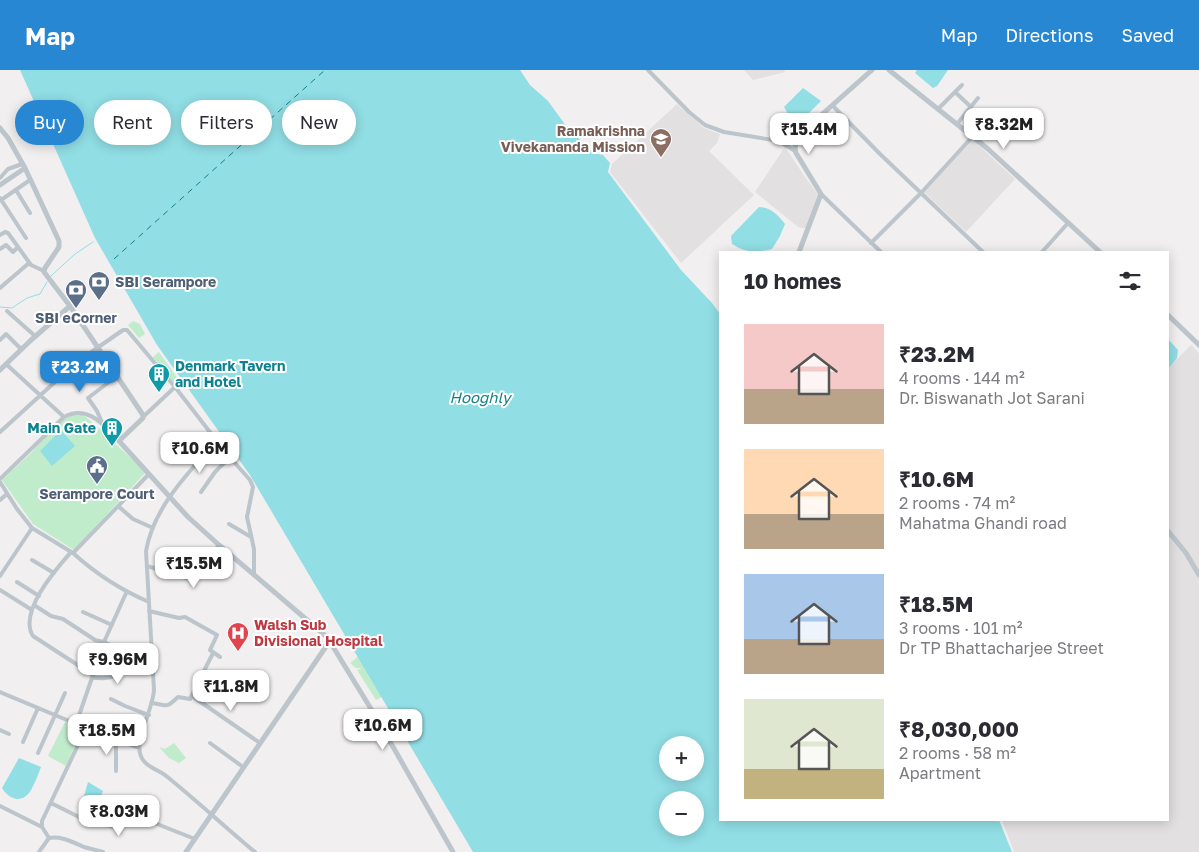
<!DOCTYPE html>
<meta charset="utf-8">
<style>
:root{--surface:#fff;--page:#f2f2f3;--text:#2b2b33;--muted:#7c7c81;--accent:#2787d3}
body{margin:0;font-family:"Golos Text",sans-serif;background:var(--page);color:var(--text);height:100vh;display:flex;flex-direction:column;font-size:19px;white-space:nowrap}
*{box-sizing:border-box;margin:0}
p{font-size:16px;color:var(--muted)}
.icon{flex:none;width:28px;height:28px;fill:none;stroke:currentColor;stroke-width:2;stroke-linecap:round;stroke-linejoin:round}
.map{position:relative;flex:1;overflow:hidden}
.drawer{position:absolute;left:719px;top:181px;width:450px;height:570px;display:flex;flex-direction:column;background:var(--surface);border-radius:0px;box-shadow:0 2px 12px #0003}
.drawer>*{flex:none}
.banner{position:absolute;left:15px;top:30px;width:475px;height:45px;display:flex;gap:10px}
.tools{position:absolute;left:659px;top:666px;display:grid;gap:10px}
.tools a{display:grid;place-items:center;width:45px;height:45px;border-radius:50%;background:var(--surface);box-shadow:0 2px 12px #0003;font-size:25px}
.price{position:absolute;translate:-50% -42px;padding:0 11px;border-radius:10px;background:#fff;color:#222;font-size:16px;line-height:32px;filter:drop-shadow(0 1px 2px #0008)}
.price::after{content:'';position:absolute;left:50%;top:30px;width:15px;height:11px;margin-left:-8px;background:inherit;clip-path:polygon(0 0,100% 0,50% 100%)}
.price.on{background:var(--accent);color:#fff}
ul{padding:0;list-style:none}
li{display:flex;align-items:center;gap:15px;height:125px;padding:0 25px}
li span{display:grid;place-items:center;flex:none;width:140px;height:100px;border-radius:0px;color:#555}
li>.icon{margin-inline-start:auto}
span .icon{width:60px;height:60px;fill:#fffc;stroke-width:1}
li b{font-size:21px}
h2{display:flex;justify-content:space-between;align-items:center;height:60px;padding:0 25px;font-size:21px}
.pill{padding:0 18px;border-radius:22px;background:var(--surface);box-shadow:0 2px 12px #0003;font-size:18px;line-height:45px}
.pill.on{background:var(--accent);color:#fff}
header{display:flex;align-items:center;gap:30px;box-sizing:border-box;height:70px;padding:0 25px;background:var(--accent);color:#fff}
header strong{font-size:24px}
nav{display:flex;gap:28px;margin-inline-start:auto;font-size:18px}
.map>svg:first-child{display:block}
</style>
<header>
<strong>Map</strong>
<nav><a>Map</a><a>Directions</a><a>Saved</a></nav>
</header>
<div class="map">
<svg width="1199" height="782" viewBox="0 0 1199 782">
<rect width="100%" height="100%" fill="#f1efef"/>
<path fill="#e2e0e1" d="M744 0H784L785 2 753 10Z
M677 34 704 58 720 64 717 73 709 81 754 125 681 193 610 102 612 94Z
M972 69 1015 109 966 162 924 122Z
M785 77 805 107 820 127 807 159 798 157 755 122Z
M1191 275 1199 283V782H1014L1002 750H1168V298Z"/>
<path fill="#c1eccc" d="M133 251 140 254 145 264 139 268 128 255Z
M159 282 178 309 173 312 153 287Z
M67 343 84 345 146 402 74 480 33 454 2 410 31 383Z
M360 585 386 625 376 630 357 600 362 598H356L350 593Z
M65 652 82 659 66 696 48 686Z
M174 673 186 688 179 693 169 688 159 677 165 679Z"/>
<path fill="#91dee5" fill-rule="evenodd" d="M20 0H520L530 15 548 31 564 53 593 83 603 85 610 93 608 102 681 200 712 233 720 244V750H999L1012 782H473L250 405 157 275 95 168ZM668 675H695V702H668ZM668 730H695V758H668Z
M917 0H948L937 16 933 18 915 3Z
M803 18 821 31 800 52 792 51 784 37Z
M759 137C771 138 777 144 785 154L780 166 772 179C756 183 746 183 732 174L731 166Z
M1168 269 1178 280 1177 288 1168 299Z
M61 360 75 376 52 396 40 381Z
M19 688 41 697C38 705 35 713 31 720 23 734 9 730 2 718Z
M88 712 103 721 96 737 82 733Z"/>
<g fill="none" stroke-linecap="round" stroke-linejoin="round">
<path stroke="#91dee5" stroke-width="1" d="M51 206 75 184 93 172
M0 237 12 238 27 228 40 224 47 212"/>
<path stroke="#16808a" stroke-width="1" stroke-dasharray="6 5" stroke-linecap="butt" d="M114 189 325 0"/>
<path stroke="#bcc5cb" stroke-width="4" d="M648 0 689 42 705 55 724 62 779 71 795 81
M955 22 971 37
M833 36 880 84 983 182
M938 39 962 15
M957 54 978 28
M779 71 799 66
M0 108 8 99 22 94
M16 120 30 143
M821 124 881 182
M0 128 26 168
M1 130 30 110
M0 165 5 162 8 163 31 195 44 201
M871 173 921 123 973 66
M0 179 6 175 13 182 18 177
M1042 182 1068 153
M0 218 29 193
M7 241 35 266
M0 270 6 264 21 279
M6 294 64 347
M144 346 175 317
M103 355 97 341 88 328 117 306
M0 362 77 292 123 260H127L175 317 227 384 250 410 253 417 247 447 254 479V504
M217 370C188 404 154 436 146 481L154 620C153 638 136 668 140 683 142 695 156 699 165 705 196 730 225 757 255 782
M0 409 64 347C87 334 104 355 119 370
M0 412 17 439 32 458 73 483 148 405
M201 422 215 402 230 387
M0 430 7 424
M118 436 133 449 153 458
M229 454 251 467
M71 482C56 499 18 542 33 566L93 605 76 654
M73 483C96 504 121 520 149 532
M32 490 54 503
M147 496 193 510 219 475
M0 506 32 458
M17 512 39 526
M0 520 32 540
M34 535 51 546 63 549 95 570 104 572 139 588 152 590
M149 541 179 548 185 547 217 565 210 580 220 587
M83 542 112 555
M104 572 127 521
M108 585 129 596 152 598
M93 608C109 608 116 611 123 593
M0 622 86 658 139 678
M192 626 260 673
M111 629 125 636 149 645
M152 633C169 636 166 638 178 627L190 629 213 583
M0 660 9 664
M23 672 38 638
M210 673 243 697
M38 683 65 623
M116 701V670
M51 733 87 751 120 758 127 754 147 750 195 769
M0 736 42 757
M49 768C62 766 72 772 84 777 90 779 97 780 103 782
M39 782 49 768 42 757V751L86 658"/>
<path stroke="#bcc5cb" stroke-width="5" d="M889 0 988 79 1100 182
M0 58 8 68 25 98 59 171V177L45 198 44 202 70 236 143 345V348L119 371 188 447 219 475 327 567 376 647 453 782
M0 115 25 98
M799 182 821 124 796 83C794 76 796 69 801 63L872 0
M1168 245 1199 275
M0 300 30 271 70 236
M1168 461 1186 483 1199 505
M186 782 325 578 328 570"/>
</g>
<defs>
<g id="school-pin" transform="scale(1.125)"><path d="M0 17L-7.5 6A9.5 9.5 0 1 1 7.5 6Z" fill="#8d6e63" stroke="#fff"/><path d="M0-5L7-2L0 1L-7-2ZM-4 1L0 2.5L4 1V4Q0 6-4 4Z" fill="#fff"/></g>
<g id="bank-pin" transform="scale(1.125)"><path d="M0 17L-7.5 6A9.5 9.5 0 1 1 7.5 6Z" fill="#5c6f8a" stroke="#fff"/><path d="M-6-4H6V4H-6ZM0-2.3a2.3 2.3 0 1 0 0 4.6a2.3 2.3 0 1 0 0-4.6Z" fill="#fff"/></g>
<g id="building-pin" transform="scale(1.125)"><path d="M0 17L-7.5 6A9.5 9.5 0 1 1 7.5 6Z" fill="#0f9aa8" stroke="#fff"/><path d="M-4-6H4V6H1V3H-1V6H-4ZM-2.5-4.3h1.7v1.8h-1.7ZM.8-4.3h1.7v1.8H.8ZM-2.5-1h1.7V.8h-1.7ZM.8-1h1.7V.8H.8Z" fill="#fff"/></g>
<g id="civic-pin" transform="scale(1.125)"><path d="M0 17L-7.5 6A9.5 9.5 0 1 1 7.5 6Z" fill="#5c6f8a" stroke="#fff"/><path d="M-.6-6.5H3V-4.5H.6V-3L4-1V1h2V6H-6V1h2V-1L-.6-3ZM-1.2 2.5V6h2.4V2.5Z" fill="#fff"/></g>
<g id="hospital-pin" transform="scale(1.125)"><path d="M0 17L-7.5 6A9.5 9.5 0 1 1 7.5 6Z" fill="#e0444e" stroke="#fff"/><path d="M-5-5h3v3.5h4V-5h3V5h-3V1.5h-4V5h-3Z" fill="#fff"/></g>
</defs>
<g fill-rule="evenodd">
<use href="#school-pin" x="661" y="69"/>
<use href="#bank-pin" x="99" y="212"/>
<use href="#bank-pin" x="76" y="220"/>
<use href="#building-pin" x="159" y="304"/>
<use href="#building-pin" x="112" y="358"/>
<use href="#civic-pin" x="97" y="396"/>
<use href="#hospital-pin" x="238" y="563"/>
</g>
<g text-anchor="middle" stroke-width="4" stroke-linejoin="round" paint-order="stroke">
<g font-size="14" font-weight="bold" fill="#785e54" stroke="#fff" text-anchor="end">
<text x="645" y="66">Ramakrishna<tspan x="645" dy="16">Vivekananda Mission</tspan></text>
</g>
<g font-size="14" font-weight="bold" fill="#4e5e75" stroke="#fff">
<text x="115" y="217" text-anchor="start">SBI Serampore</text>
<text x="76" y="253">SBI eCorner</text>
<text x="97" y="429">Serampore Court</text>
</g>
<g font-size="14" font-weight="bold" fill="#0d838f" stroke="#fff" text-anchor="start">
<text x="175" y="301">Denmark Tavern<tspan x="175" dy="16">and Hotel</tspan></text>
<text x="96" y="363" text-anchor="end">Main Gate</text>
</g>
<g font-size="14" font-weight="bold" fill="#be3a42" stroke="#fff" text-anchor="start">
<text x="254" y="560">Walsh Sub<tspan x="254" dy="16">Divisional Hospital</tspan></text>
</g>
<g font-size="15" font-style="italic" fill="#16808a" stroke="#fff">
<text x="480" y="333">Hooghly</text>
</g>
</g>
</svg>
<div class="tools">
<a>+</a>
<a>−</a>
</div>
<b class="price" style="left:1004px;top:80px">₹8.32M</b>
<b class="price" style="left:809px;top:85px">₹15.4M</b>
<b class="price on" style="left:80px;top:323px">₹23.2M</b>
<b class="price" style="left:200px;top:404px">₹10.6M</b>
<b class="price" style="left:194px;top:519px">₹15.5M</b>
<b class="price" style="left:118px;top:615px">₹9.96M</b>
<b class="price" style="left:231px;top:642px">₹11.8M</b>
<b class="price" style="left:383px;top:681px">₹10.6M</b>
<b class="price" style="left:107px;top:686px">₹18.5M</b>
<b class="price" style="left:119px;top:767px">₹8.03M</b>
<div class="banner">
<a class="pill on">Buy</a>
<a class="pill">Rent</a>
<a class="pill">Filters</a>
<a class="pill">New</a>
</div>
<section class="drawer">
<h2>10 homes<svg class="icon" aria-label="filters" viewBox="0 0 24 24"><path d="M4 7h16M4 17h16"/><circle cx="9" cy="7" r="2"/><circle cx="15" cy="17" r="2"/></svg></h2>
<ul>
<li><span style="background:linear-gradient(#f6c9c9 65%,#b9a48a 0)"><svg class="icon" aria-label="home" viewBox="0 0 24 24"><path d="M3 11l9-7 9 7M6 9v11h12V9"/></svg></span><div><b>₹23.2M</b><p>4 rooms · 144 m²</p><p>Dr. Biswanath Jot Sarani</p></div></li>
<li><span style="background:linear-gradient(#ffd9b3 65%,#b9a48a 0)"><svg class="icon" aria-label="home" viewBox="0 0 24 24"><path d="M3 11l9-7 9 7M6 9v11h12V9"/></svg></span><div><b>₹10.6M</b><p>2 rooms · 74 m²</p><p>Mahatma Ghandi road</p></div></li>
<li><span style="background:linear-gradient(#a9c7e8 65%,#b9a48a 0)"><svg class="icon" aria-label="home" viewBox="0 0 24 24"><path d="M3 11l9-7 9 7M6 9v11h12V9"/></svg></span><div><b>₹18.5M</b><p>3 rooms · 101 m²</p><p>Dr TP Bhattacharjee Street</p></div></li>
<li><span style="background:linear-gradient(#dfe7d0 70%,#c2b280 0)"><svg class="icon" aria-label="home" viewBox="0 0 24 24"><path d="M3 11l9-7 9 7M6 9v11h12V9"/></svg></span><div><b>₹8,030,000</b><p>2 rooms · 58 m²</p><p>Apartment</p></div></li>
</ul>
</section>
</div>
